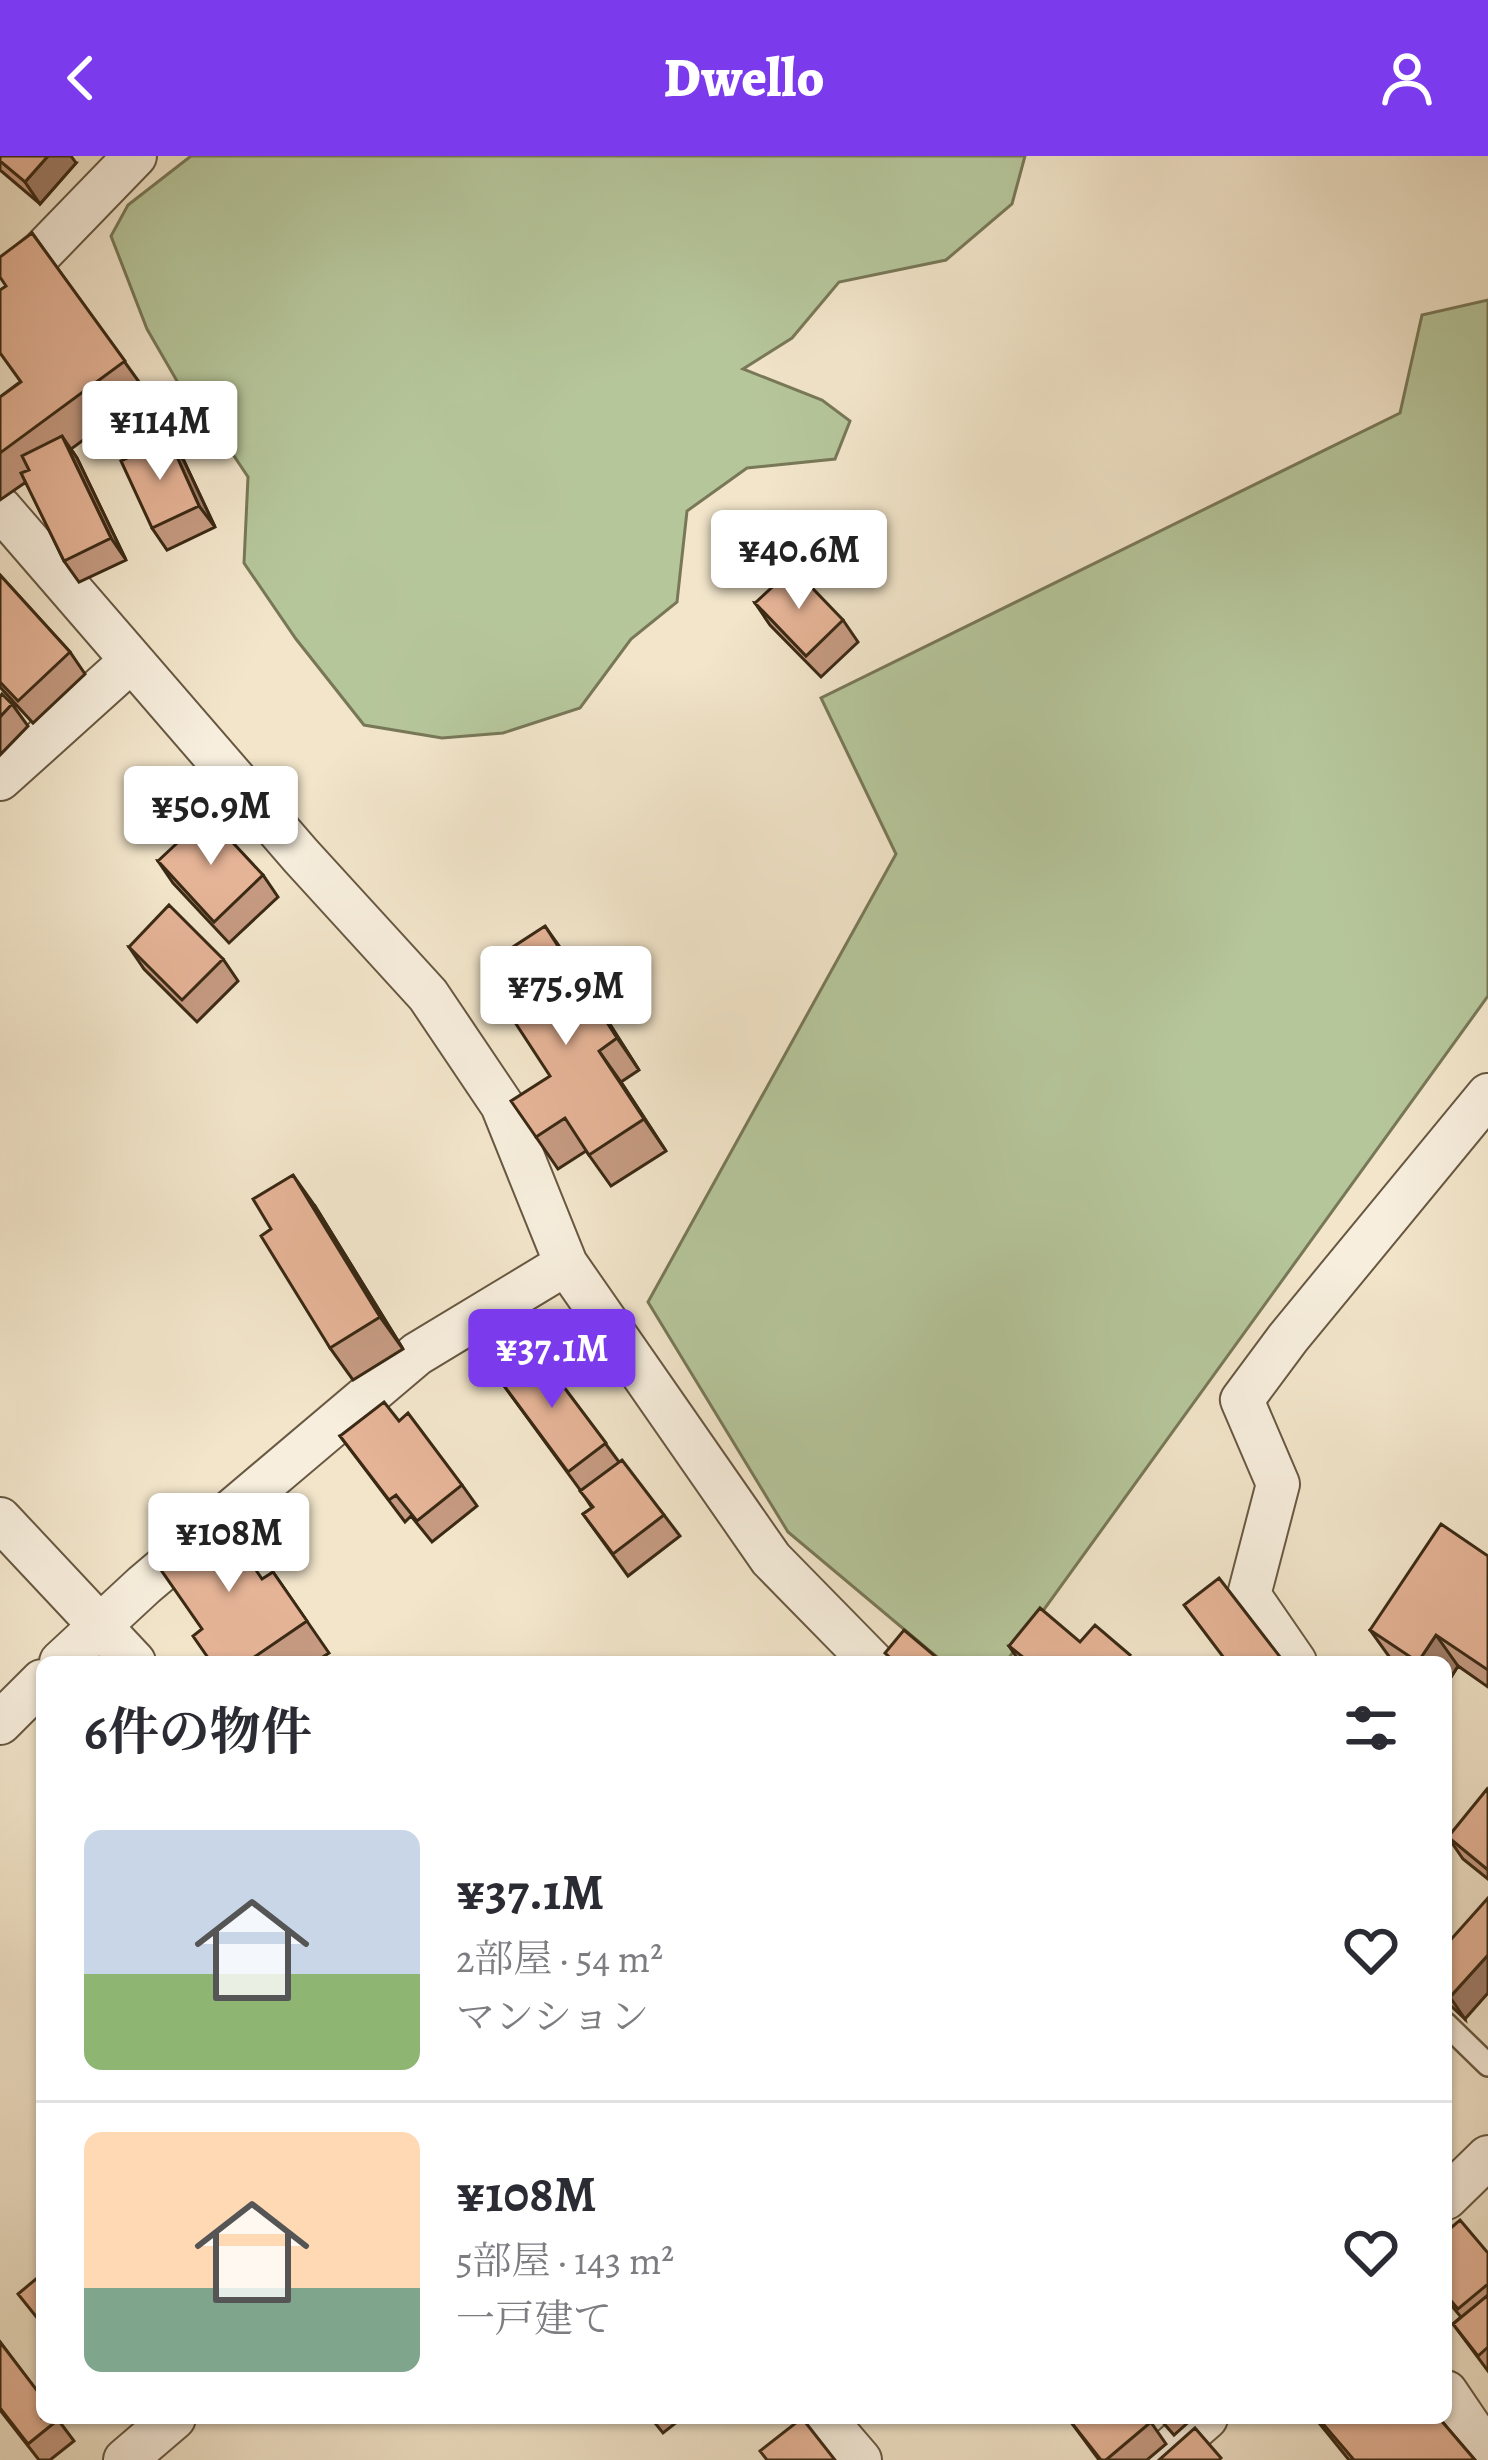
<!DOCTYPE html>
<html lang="ja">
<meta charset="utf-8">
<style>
:root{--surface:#fff;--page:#f7f7f7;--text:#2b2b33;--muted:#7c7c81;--line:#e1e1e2;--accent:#7c3aed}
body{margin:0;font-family:Alegreya,"Noto Serif JP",serif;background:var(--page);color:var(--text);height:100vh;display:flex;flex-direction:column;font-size:45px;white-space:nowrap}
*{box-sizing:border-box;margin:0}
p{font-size:39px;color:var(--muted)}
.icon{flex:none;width:66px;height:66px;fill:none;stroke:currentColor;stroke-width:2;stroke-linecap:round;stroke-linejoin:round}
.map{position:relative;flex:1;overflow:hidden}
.drawer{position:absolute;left:36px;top:1500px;width:1416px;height:768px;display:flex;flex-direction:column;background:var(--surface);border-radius:18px;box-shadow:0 3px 9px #0004}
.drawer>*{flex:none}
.price{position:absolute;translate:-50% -102px;padding:0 27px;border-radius:12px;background:#fff;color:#222;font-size:39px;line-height:78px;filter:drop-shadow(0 3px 6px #0008)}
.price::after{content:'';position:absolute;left:50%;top:72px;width:36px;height:27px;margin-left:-18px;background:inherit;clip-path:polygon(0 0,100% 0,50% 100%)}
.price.selected{background:var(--accent);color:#fff}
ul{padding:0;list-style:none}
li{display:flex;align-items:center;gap:36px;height:300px;padding:0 48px}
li+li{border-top:3px solid var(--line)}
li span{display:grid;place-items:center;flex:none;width:336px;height:240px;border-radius:18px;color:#555}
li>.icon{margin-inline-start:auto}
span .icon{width:144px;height:144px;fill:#fffc;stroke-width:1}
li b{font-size:51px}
h2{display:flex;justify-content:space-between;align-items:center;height:144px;padding:0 48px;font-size:51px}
header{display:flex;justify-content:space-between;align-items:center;height:156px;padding:0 48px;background:var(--accent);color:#fff;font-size:54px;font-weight:800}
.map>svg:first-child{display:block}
</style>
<header><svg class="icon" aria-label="back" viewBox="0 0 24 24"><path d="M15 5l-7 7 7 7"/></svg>Dwello<svg class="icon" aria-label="person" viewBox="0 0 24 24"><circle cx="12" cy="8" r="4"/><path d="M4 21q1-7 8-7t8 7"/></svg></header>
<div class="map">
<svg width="1488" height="2304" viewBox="0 0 1488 2304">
<rect width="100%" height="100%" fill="#f2e5ca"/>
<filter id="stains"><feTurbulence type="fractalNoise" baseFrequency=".00167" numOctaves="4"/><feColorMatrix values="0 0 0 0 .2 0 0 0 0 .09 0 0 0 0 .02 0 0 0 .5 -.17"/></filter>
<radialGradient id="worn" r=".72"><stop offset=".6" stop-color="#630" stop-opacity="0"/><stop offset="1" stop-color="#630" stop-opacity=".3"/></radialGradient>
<path fill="#b6c69b" stroke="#787858" stroke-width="3" d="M191 0H1025L1012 48 946 104 839 126 792 182 743 213 822 244 850 265 835 303 747 312 687 355 677 446 631 483 580 552 503 577 442 582 364 569 296 483 244 407 248 321 218 276 181 232 147 173 111 80 128 49Z
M1488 144V840L1006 1506H943L788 1376 648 1146 896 698 821 542 1400 257 1422 159Z"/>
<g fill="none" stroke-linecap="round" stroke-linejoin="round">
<g stroke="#685842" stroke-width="26">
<path id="lane" d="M1446 1868 1488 1909"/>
</g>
<g stroke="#685842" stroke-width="46">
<path id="street" d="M0 131 42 96 135 0
M0 352 301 700 428 839 502 949 566 1108 771 1403 872 1506
M0 623 131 505
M0 1363 134 1506
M61 1506 144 1429 417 1198 566 1108
M1295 1506 1249 1439 1278 1328 1242 1244 1288 1182 1488 939
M0 1567 42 1525
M1446 2042 1488 2001
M1446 2236 1488 2298
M824 2262 860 2304
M125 2304 174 2262
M1158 2304 1206 2262"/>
</g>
<use href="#lane" stroke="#f7eedd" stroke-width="21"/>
<use href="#street" stroke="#f7eedd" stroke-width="42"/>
</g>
<path fill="#c59a81" stroke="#3a2914" stroke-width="3" d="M0 0 76 7 40 48 0 14Z
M32 77 147 237 71 293 77 302 126 404 79 426 64 405 26 326 0 344V241L20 226 6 130Z
M184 305 215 371 167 394 152 372Z
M0 419 70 496 85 518 33 567 0 531Z
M755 447 843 464 858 486 821 521 770 469Z
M0 541 12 548 28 570 0 599Z
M158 705 263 719 278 741 229 787 173 727Z
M129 791 223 803 238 825 197 866 144 813Z
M567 801 639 914 621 926 666 995 611 1030 586 995 558 1013 536 981 550 920 526 837Z
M315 1050 403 1193 353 1224 330 1192 271 1073Z
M536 1194 619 1306 664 1359 680 1380 628 1420 583 1358 592 1352 581 1335 499 1223Z
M399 1265 462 1329 477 1350 432 1386 411 1360 405 1366 340 1280Z
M1488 1400V1531L1458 1510 1446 1529V1506H1393L1370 1474Z
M273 1416 329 1497 315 1506H211L263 1423Z
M1080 1486 1135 1506H1020L1009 1490Z
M1488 1635V1723L1463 1703 1448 1681Z
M1446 1789 1465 1863 1446 1845Z
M1446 2076 1488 2097V2215L1453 2168 1461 2161 1446 2143Z
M0 2186 74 2285 50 2304H39L0 2254Z
M651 2262H682L663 2277Z
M1148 2262 1166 2288 1147 2304H1099L1071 2266Z
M1159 2262H1193L1174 2279Z
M1315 2262H1439L1475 2304H1349Z"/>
<path fill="#a07d69" stroke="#3a2914" stroke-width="3" d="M48 0H71L76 7 40 48 25 26Z
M62 280 77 302 126 404 111 382Z
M169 283 184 305 215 371 199 350Z
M545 770 567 801 639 914 617 882Z
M599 895 621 926 666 995 644 963Z
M293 1019 315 1050 403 1193 380 1161Z
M1436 1479 1458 1510 1446 1529V1506H1418Z
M1488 1799V1837L1465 1863 1450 1841Z"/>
<path fill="#e5b396" stroke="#3a2914" stroke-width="3" d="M0 0H48L25 26 0 5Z
M32 77 125 205 0 297V241L21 226 0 197V134L6 130 0 121V101Z
M62 280 111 382 64 405 21 317 29 314 22 300Z
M169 283 199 350 152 372 121 305Z
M793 412 843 464 806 500 755 447Z
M0 419 70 496 18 545 0 526Z
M2 538 12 548 0 561V541Z
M207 659 263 719 214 766 158 705Z
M169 749 223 803 182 844 129 791Z
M545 770 617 882 599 895 644 963 589 999 565 962 536 981 511 945 550 920 505 851 526 837 502 798Z
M293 1019 380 1161 330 1192 261 1080 271 1073 253 1043Z
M536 1194 606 1287 568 1316 499 1223Z
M384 1246 399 1265 408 1257 462 1329 417 1365 396 1339 389 1344 340 1280Z
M622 1304 664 1359 613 1398 583 1358 593 1351 580 1335Z
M217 1356 262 1423 273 1416 307 1465 247 1506H211L193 1480 202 1473 159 1411 186 1392 179 1382Z
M1441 1368 1488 1400V1514L1436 1479 1418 1506 1370 1474Z
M1219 1422 1284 1506H1227L1184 1449Z
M1040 1452 1080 1486 1095 1469 1130 1499 1124 1506H1029L1009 1490Z
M904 1474 942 1506H895L885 1497Z
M1487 1633 1488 1635V1714L1448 1681Z
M1488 1742V1799L1450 1841 1446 1837V1789Z
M1460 2064 1488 2097V2128L1458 2153 1446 2139V2076Z
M42 2118V2168L18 2138Z
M1488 2139V2191L1478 2200 1453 2168Z
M0 2186 42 2241V2262L59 2263 28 2288 0 2252Z
M802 2262 835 2304H767L760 2295Z
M1076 2262H1148L1151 2266 1106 2304H1101L1071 2266Z
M1318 2262H1439L1475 2304H1354Z
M1195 2272 1221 2302 1219 2304H1159Z"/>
<rect width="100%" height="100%" filter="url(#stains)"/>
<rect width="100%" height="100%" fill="url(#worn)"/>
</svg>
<b class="price" style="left:160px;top:327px">¥114M</b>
<b class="price" style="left:799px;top:456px">¥40.6M</b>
<b class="price" style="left:211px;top:712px">¥50.9M</b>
<b class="price" style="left:566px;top:892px">¥75.9M</b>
<b class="price selected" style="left:552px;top:1255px">¥37.1M</b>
<b class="price" style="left:229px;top:1439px">¥108M</b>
<section class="drawer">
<h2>6件の物件<svg class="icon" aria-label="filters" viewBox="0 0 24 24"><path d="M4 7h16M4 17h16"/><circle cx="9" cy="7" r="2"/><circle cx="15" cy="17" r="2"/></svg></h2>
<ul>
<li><span style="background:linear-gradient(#c9d6e8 60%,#8fb573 0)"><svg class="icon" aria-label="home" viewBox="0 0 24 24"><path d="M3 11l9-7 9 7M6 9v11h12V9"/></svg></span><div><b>¥37.1M</b><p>2部屋 · 54 m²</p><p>マンション</p></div><svg class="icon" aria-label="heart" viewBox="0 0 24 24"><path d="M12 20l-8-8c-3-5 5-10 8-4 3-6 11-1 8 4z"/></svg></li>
<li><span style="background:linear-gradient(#ffd9b3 65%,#7fa58c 0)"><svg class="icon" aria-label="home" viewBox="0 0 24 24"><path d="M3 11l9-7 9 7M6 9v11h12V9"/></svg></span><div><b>¥108M</b><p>5部屋 · 143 m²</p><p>一戸建て</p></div><svg class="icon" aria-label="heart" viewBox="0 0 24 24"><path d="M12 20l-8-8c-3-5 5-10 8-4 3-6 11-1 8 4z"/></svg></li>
</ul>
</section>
</div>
